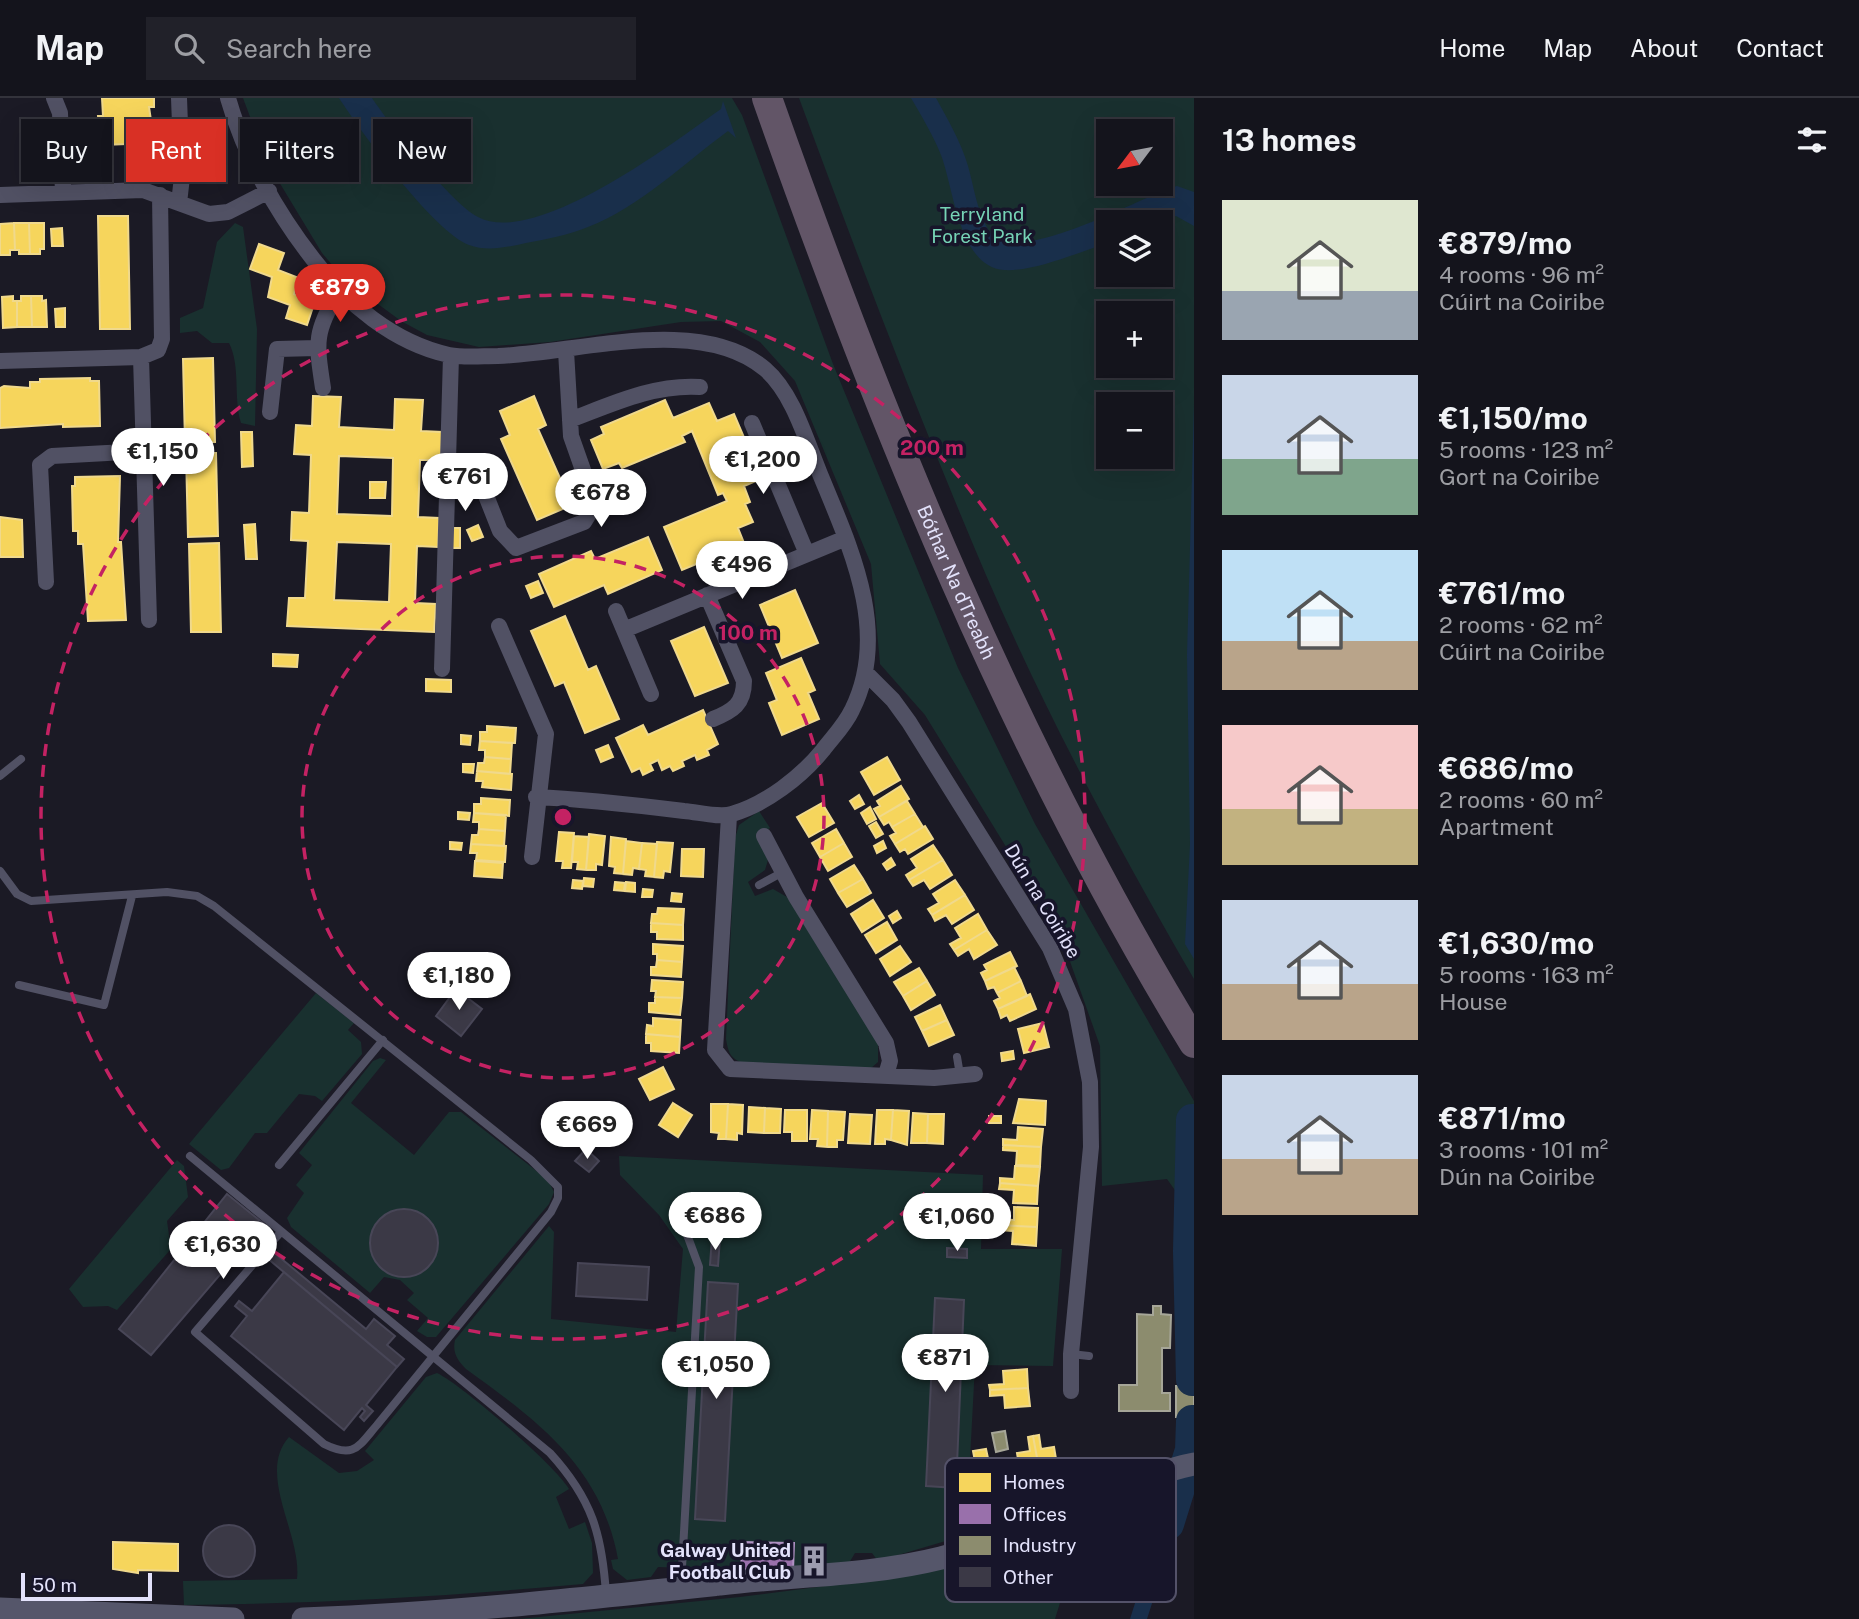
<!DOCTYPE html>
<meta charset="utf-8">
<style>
:root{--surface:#14141c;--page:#212129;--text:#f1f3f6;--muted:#9d9ea3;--line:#33333b;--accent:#d93025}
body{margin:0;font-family:"Public Sans",sans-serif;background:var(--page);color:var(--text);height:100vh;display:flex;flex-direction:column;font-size:26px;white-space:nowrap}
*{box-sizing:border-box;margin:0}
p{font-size:23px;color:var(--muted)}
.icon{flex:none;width:38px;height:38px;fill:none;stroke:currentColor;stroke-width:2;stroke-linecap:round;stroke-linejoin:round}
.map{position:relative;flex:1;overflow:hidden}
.side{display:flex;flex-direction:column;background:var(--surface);width:665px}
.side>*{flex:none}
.banner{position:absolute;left:21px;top:21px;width:665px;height:63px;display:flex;gap:14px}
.needle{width:46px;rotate:238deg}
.fabs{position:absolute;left:1096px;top:21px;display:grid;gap:14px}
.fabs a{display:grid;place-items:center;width:77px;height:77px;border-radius:0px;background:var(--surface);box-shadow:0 7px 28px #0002,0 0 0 2px var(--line);font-size:35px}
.scale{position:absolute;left:21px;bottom:18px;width:131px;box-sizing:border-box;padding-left:7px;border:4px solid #e3e2fb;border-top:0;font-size:19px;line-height:24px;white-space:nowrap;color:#e3e2fb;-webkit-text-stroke:5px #17152a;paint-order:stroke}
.price{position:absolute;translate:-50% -60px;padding:0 16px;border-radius:24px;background:#fff;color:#222;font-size:23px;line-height:46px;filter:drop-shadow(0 2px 4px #0008)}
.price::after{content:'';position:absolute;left:50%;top:42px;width:21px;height:16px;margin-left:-10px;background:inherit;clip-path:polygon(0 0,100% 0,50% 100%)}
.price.active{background:var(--accent);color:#fff}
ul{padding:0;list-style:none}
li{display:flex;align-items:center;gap:21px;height:175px;padding:0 28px}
li span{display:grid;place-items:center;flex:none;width:196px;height:140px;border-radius:0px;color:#555}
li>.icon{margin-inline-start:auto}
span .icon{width:84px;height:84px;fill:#fffc;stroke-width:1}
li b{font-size:30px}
h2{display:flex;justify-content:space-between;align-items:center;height:84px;padding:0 28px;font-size:30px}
.pill{padding:0 24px;border-radius:0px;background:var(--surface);box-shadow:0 7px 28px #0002,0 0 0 2px var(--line);font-size:24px;line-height:63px}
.pill.active{background:var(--accent);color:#fff}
header{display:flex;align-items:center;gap:42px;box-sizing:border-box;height:98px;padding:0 35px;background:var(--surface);border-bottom:2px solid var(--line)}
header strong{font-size:33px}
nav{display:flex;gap:38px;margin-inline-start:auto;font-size:24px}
.search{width:490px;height:63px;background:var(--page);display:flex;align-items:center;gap:18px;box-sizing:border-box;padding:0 24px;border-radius:0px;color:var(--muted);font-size:26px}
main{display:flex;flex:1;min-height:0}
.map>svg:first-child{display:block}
</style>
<header>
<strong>Map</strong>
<div class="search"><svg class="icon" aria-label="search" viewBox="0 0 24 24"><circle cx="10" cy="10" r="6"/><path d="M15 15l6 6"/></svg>Search here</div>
<nav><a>Home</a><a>Map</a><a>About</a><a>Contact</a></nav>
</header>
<main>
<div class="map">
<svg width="1194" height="1521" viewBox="0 0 1194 1521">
<rect width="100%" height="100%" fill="#1b1a25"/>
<path fill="#19302f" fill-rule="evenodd" d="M243 0H732L742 17 833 266 958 570 1035 726 1194 1003V1119L1167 1081 1102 1088 1100 948 1061 838 925 617 880 566 871 466 795 283 760 244 721 223 681 224 550 244 479 249 427 237 401 223 344 181 322 155 267 64Z
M799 0H1194V881C1118 750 1046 616 986 477 919 320 858 160 799 0ZM1108 33H1160V86H1108ZM1108 124H1160V177H1108ZM1108 215H1160V268H1108ZM1108 306H1160V359H1108Z
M235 125 243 129 257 231 255 328 241 325C233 299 241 269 229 245H212L197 233 180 235V220L203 210 217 144Z
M759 713 770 730 757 738 768 762 765 772 748 784 755 798 773 791 787 799 878 944V964L870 971 740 964C729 959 728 952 726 941L735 740 739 727Z
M316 895 354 925 348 932 361 944 362 956 322 1003 315 998 299 996 267 1035H255L229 1070 221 1072 189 1046Z
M380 960 386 962 351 1005 414 1057 449 1014H461L548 1082 554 1094 549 1106 436 1239H427L417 1233 428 1220 407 1202 414 1195 400 1182 384 1179 370 1195 291 1129 287 1120 304 1095 296 1087 312 1067 299 1055 373 963Z
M619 1058 983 1077 981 1151H1062L1053 1268 975 1267 966 1437 878 1463 872 1455H855L849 1465 792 1474 658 1469 651 1479 627 1482 613 1471 611 1462 618 1461C601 1369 538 1323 466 1271 458 1263 452 1255 455 1242L549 1128 554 1134 551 1221 676 1234 683 1151 659 1117 620 1077Z
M177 1062 184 1068 188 1099 167 1123 171 1151 117 1212 108 1208 83 1209 69 1191Z
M437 1275C462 1287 555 1367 569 1391L556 1399 569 1431 585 1424 592 1445 593 1475 583 1486C450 1498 317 1506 184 1507L183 1483 297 1481C302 1436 256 1376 289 1339L339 1375 357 1373 374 1362 365 1353 426 1279Z
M1084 1427 1055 1521H519L740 1499 886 1480Z"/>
<path fill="#192f4b" d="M339 0H372C390 27 452 106 478 119 535 150 674 44 721 11L723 3 736 40 728 33C684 65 640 109 588 129 569 137 547 141 526 145 508 149 487 154 469 147 434 134 361 34 339 0Z
M911 0H936C948 22 961 44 968 68 974 89 977 114 989 133 1015 172 1141 98 1177 88L1194 94V128L1176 118 1157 124H1108V145C1079 154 1034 174 1004 172 959 169 954 91 941 57 933 37 922 19 911 0Z
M1194 306V861L1185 846 1190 746 1187 557Z
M1191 1384 1147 1521H1130L1173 1385Z"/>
<path fill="#f6d55c" stroke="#f0d98c" stroke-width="2" fill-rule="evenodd" d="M102 0H154V9H149L153 36H150V45L104 47V32H99L98 18H103Z
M104 55 105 67 87 68 86 56Z
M98 118H128L130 231H100Z
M14 125 15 152H10V157H0V126Z
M14 125H29L30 156H19V152H15Z
M29 125H44V151H40V156H30Z
M62 130 63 148H52L51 131Z
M259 146 284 155 278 172 299 180 294 196 315 203 307 227 286 220 290 207 268 199 272 179 250 171Z
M13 198V203H17V229L3 230 2 199Z
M21 198H31L32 229H17V203H21Z
M31 198H42V203L46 202 47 229H32Z
M65 210V229H56L55 211Z
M213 260 215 344 185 345 183 261Z
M90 280V283H99L100 328 63 329V326L0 330V290L4 288 30 290V284H40V281Z
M313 298 341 299 339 329 394 332 395 301 423 302 421 333 442 334 441 362H420L418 419 439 420 438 449 417 448 415 505 436 506 434 534 287 528 289 500H305L308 443 291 442 292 414 309 415 311 357 294 356 296 327 312 328ZM339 358 393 360 392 418 337 416ZM337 444 391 446 389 504 334 502Z
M534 298 546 327 538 331 572 407 537 422 501 341 510 337 500 313Z
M665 302 673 320 709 305 717 323 734 316 751 356 745 358 756 383 744 388 750 404 745 406 753 424 738 430 744 445 730 451 733 457 708 467 706 462 682 472 664 429 727 403 723 395 718 397 692 333 682 338 685 344 622 370 619 365 603 371 591 342 604 336 601 329Z
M241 334H252L253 368 242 369Z
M186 355H216L218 438 188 439Z
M120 378 118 444H121L126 522 88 523 83 446H78V433H73L72 388H75V379Z
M370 384H386L385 400H370Z
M0 419 22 422 23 459H0Z
M255 426 257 461H246L244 427Z
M478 427 483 439 472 443 467 432Z
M452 430H460V450H451Z
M648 439 662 472 608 496 604 487 554 509 539 476 591 453 595 461Z
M219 445 221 534H191L189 446Z
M538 483 543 495 531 500 526 488Z
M795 492 818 545 782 560 760 507Z
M565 518 588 572 596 568 619 621 585 635 564 584 555 588 531 533Z
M704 529 728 585 695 598 671 543Z
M273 556 298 557 297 569 273 568Z
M801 560 815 592 808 595 819 621 782 637 769 605 777 602 766 575Z
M426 581 451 582V594L426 593Z
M703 612 718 646 707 652 709 657 697 662 695 657 682 663 684 668 673 673 670 668 662 672 658 662 650 666 653 672 643 677 640 670 632 674 616 640 643 627 648 637Z
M487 628 516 630 515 645 480 643V634H487Z
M461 637 471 638 470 647 461 646Z
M480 643 512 645 511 661 485 659V652H479Z
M608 647 613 659 601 664 596 652Z
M485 659 511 661 510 676 477 673 478 665H484Z
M887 659 900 682 874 697 861 674Z
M463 666H474L473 675 463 674Z
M477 673 512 676 511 692 482 689 483 683H476Z
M901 688 909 701 879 719 874 711 880 708 877 703Z
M859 697 864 706 855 711 850 703Z
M481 700 510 702 509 718 474 715V706H481Z
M907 703 915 716 892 729 889 724 884 727 879 719Z
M822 705 834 725 809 739 797 719Z
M870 709 876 721 867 726 861 715Z
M458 714 470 715 469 722 458 721Z
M474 715 506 717 505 733 479 731V724H473Z
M915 716 923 729 895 746 890 738 896 735 892 729Z
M876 724 883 736 876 740 869 728Z
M925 728 933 741 908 756 905 751 900 754 895 746Z
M479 731 505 733 504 748 471 746 472 737H478Z
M836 731 844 745 820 759 812 745Z
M559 734 574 735 571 770H562L563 763H556Z
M589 736 605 738 602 767 596 766V772H586Z
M574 738 589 739 586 772 577 771 578 764H572Z
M611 739 626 741 623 776 614 775 615 769 609 768Z
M626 743 642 745 639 771 633 770 632 777 623 776Z
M883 743 886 750 877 755 874 748Z
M450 744 462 745 461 752 450 751Z
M657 744 673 745 670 774 664 773 663 780 654 779Z
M642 745 657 746 654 779 645 778 646 772 639 771Z
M844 745 852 759 828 773 820 759Z
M471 746 506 748 505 764 476 762 477 755H470Z
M933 747 943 762 909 782 906 777 917 770 911 761Z
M682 751H704L703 779 681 778Z
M891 760 895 767 887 772 883 766Z
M943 762 952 777 930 791 924 782 913 788 909 782Z
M475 763 503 765 502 780 474 778Z
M854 767 863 781 838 795 830 781Z
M584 780 594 781 593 789 583 788Z
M863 781 871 795 847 809 838 795Z
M573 782 583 783 582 791 572 790Z
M955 782 965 797 932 817 928 811 939 805 933 796Z
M615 784 625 785 624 793 614 792Z
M626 784 635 785V794L625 793Z
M643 791 653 792 652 799H642Z
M672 795 682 796 681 804 671 803Z
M965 797 974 812 952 826 946 817 935 823 932 817Z
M873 802 884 820 862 834 851 816Z
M658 810 684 811 683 827 651 825 652 816H657Z
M897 813 901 820 893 825 889 818Z
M978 816 987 832 954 852 950 846 961 840 955 830Z
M887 824 897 842 876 855 865 837Z
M651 825 683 827V842L657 841V834H651Z
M987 832 997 847 974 861 969 851 958 858 954 852Z
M653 846 683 848 682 864 657 862V856H653Z
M900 848 911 864 890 878 880 861Z
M1010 854 1017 868 985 883 981 875 987 872 984 867Z
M657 862 682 864 681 879 651 877V869H656Z
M1014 869 1021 883 997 895 994 889 988 891 985 883Z
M919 870 927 883 903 898 894 884Z
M652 882 683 884 682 900 655 899 656 893H651Z
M927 883 935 897 911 912 903 898Z
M1021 883 1027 898 998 911 994 903 1000 900 997 895Z
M1030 896 1036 911 1010 923 1007 917 1001 920 998 911Z
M655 899 682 900 680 917 649 914V905H655Z
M940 907 947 922 922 933 915 919Z
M653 920 681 922 680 939 646 936 647 927 653 928Z
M947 922 954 937 929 948 922 933Z
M1043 925 1049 949 1024 955 1018 931Z
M646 936 680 939 679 955 651 953V945H646Z
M1013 953 1014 961 1002 963 1001 955Z
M663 969 674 991 650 1002 639 981Z
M1019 1001 1046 1003 1045 1027 1013 1025Z
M673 1005 692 1017 678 1039 659 1027Z
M711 1006H728L726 1041H718L719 1035 711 1034Z
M728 1006 743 1007 742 1036 737 1035V1042L726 1041Z
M749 1009 765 1010 764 1035 748 1034Z
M765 1010 781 1011 780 1035H764Z
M785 1012H807V1043H792V1034H784Z
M812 1012 828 1013 827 1049 817 1048 818 1041H810Z
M877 1012H893L891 1042 885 1041V1046H875Z
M893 1012 909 1013 907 1047 891 1042Z
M828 1013 845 1014 843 1042H837V1049H827Z
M913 1015 928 1016 927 1045H911Z
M850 1016 872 1017 870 1046 848 1045Z
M928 1016H944L943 1046 927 1045Z
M989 1018H1001V1025H989Z
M1018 1029 1043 1031 1041 1049 1003 1047V1041L1017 1042Z
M1003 1047 1041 1049 1040 1068 1016 1067 1017 1053 1003 1052Z
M1015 1068 1040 1069 1038 1088 1000 1085V1080L1014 1081Z
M1000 1085 1038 1088 1037 1106 1013 1105 1014 1092 999 1091Z
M1014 1109 1038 1110 1037 1129 999 1127V1121L1014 1122Z
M999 1127 1037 1129 1036 1148 1012 1146 1013 1133 999 1132Z
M1027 1271 1028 1290 990 1292 989 1287 1004 1286 1003 1273Z
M1028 1290 1030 1308 1005 1310 1004 1297 990 1298V1292Z
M1039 1337 1041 1351 1054 1349 1058 1373 1040 1376 1033 1338Z
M1033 1338 1040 1376 1021 1379 1017 1355 1030 1353 1028 1339Z
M986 1351 989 1365 1004 1362 1011 1393 982 1399 973 1353Z
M113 1444 178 1446V1473L138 1472V1475L113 1471Z"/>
<path fill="#9970ab" stroke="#af92c3" stroke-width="2" d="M742 1444 794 1445 793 1473 741 1471Z
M822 1458 823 1466 806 1468 805 1460Z"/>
<path fill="#8c8c6e" stroke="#a6a698" stroke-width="2" d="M1153 1208H1161V1216L1171 1217 1170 1250H1162V1295H1170V1313H1119V1287H1137V1216L1153 1217Z
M1176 1288H1194V1319H1176Z
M1005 1333 1008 1351 996 1354 992 1335Z"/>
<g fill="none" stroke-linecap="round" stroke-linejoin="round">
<path stroke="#192f4b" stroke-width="32" d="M1192 1282 1189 1153 1192 1022
M1168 1426 1191 1352 1192 1323"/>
</g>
<path fill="#3b3946" stroke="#484657" stroke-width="2" d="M456 891 482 911 461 938 436 918Z
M586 1051 599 1063 589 1074 575 1063Z
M227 1096 264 1126 254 1138 366 1231 374 1221 395 1238 387 1247 404 1261 397 1269 248 1144 151 1257 119 1231Z
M370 1145a34 34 0 1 1 68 0a34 34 0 1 1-68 0Z
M712 1139 720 1140 718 1168 710 1167Z
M947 1150 967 1151V1160L947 1159Z
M578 1165 649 1169 647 1202 576 1198Z
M284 1174 397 1269 366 1307 373 1313 364 1323 360 1319 365 1313 362 1310 344 1332 231 1238 247 1218 235 1208 239 1203 252 1213Z
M708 1184 738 1186 725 1423 695 1421Z
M935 1200 964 1202 956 1390 926 1388Z
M203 1453a26 26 0 1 1 52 0a26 26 0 1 1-52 0Z"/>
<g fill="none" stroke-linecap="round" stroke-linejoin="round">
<path stroke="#515164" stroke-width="8" d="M0 678 21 661
M0 773 17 796 31 803 167 794 197 798 214 808 531 1062 558 1089V1100L551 1114 377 1327C358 1349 354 1361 324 1346L195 1234 261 1157
M759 787 783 774
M19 887 104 907 132 798
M957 959 960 977
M190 1058 550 1355C592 1401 602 1436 606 1496
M279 1067 383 942
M679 1115 699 1169 681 1487
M268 1148 281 1134
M1071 1256 1089 1258"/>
<path stroke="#515164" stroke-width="16" d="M54 0 60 15 63 95
M228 0C244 57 277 115 313 161 346 205 394 245 449 257 464 260 482 258 498 258 577 255 700 216 765 271 793 295 806 342 820 376 850 449 891 534 852 612 845 627 833 639 823 652 801 679 766 706 732 716 719 720 698 714 684 713 635 707 586 701 536 699
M0 97 143 92 209 116 228 114 269 93
M179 105 182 79 179 0
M141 259 149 522
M0 263 141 259 158 252 162 241 160 97
M323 290C316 244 314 234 339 193
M270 314 277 251 317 250
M570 322C612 306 654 286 700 289
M752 325 807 456
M483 390 500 433 516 450 584 424 595 406 571 338 566 253
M46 484 40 367 52 358 144 353
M707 497 744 583C744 606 733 613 713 621
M616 513 651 596
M499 528 546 636 532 759
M624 532 846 440
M442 571 451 258
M865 574 893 602 909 624 1050 850 1076 911 1090 984 1091 1049 1071 1256V1293
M729 718 715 952 730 971 934 980 975 976
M764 738 796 799 886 945 890 963 886 977"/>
<path stroke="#55566a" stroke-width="23" d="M0 1511 233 1521
M303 1521C443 1516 581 1501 720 1486 794 1477 869 1478 941 1460 986 1448 1034 1432 1077 1414 1117 1398 1150 1374 1194 1366"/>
<path stroke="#625567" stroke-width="30" id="s1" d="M767 0C882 327 1013 648 1194 945"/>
</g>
<g fill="none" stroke="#c42263" stroke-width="3.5" stroke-dasharray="12 9">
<circle cx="563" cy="719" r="261"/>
<circle cx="563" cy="719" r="522"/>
</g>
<defs>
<g id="building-bare" transform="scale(2.415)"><path d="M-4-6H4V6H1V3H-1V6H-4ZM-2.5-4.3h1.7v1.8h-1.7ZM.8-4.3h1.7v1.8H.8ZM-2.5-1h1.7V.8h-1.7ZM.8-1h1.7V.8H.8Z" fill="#9d9cb0" stroke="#17152a" stroke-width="2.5" paint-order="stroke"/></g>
</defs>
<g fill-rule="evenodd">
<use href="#building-bare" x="814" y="1463"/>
</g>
<g text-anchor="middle" stroke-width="7" stroke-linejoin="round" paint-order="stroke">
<g font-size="19" fill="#76d3b6" stroke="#17152a">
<text x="982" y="123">Terryland<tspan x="982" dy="22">Forest Park</tspan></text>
</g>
<g font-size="19" fill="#e3e2fb" stroke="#17152a">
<text dy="7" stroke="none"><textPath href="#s1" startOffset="520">Bóthar Na dTreabh</textPath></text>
<text transform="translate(1043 803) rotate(59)" y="7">Dún na Coiribe</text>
</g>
<g font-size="19" font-weight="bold" fill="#e3e2fb" stroke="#17152a" text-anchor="end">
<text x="791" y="1459">Galway United<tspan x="791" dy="22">Football Club</tspan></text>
</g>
</g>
<rect x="945" y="1360" width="231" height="144" rx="10" fill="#17152a" stroke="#545269" stroke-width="2"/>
<rect x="959" y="1375" width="32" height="19" fill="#f6d55c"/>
<rect x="959" y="1406" width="32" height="20" fill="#9970ab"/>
<rect x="959" y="1438" width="32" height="19" fill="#8c8c6e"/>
<rect x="959" y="1469" width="32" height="20" fill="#3b3946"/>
<g font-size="19" fill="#e3e2fb">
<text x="1003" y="1391">Homes</text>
<text x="1003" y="1423">Offices</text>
<text x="1003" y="1454">Industry</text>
<text x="1003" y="1486">Other</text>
</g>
<circle cx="563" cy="719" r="10" fill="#c42263" stroke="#17152a" stroke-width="3.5"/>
<g font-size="21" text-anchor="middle" font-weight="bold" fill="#c42263" stroke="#17152a" stroke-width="7" stroke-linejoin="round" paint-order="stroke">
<text x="932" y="357">200 m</text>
<text x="748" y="542">100 m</text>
</g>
</svg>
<div class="fabs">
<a><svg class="needle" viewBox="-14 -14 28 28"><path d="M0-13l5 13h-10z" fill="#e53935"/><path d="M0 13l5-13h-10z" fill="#9d9ea3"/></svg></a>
<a><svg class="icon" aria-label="layers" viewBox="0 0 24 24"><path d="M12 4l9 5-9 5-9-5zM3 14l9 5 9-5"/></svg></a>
<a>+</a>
<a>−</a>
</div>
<div class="scale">50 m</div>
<b class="price active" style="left:340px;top:226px">€879</b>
<b class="price" style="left:163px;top:390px">€1,150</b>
<b class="price" style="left:763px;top:398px">€1,200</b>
<b class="price" style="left:465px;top:415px">€761</b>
<b class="price" style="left:601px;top:431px">€678</b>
<b class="price" style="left:742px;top:503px">€496</b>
<b class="price" style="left:459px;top:914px">€1,180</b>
<b class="price" style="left:587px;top:1063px">€669</b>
<b class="price" style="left:715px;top:1154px">€686</b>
<b class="price" style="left:957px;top:1155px">€1,060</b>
<b class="price" style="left:223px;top:1183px">€1,630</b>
<b class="price" style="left:945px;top:1296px">€871</b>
<b class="price" style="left:716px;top:1303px">€1,050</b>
<div class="banner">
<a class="pill">Buy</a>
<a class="pill active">Rent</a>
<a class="pill">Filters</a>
<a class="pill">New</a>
</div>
</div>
<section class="side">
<h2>13 homes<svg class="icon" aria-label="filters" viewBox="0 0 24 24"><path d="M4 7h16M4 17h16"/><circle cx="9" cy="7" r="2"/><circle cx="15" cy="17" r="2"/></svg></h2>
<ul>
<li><span style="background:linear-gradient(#dfe7d0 65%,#9aa5b1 0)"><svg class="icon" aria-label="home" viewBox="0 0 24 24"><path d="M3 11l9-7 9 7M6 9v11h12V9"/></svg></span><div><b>€879/mo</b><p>4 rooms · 96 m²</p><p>Cúirt na Coiribe</p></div></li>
<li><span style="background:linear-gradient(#c9d6e8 60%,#7fa58c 0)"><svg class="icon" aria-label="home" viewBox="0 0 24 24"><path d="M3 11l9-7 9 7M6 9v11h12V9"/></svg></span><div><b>€1,150/mo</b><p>5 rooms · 123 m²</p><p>Gort na Coiribe</p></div></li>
<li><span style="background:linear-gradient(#bfe0f5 65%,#b9a48a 0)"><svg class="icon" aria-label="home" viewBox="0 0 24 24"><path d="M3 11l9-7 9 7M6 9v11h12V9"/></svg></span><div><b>€761/mo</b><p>2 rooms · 62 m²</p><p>Cúirt na Coiribe</p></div></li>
<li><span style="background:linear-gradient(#f6c9c9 60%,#c2b280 0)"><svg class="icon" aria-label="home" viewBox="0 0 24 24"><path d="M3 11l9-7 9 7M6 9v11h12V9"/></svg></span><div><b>€686/mo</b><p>2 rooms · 60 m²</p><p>Apartment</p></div></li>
<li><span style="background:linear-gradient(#c9d6e8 60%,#b9a48a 0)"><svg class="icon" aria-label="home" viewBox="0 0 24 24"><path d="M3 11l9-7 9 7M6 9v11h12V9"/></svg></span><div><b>€1,630/mo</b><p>5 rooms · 163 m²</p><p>House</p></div></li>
<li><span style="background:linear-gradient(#c9d6e8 60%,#b9a48a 0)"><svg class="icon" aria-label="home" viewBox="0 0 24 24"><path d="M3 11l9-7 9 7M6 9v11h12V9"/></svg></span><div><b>€871/mo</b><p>3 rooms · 101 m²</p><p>Dún na Coiribe</p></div></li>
</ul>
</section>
</main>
